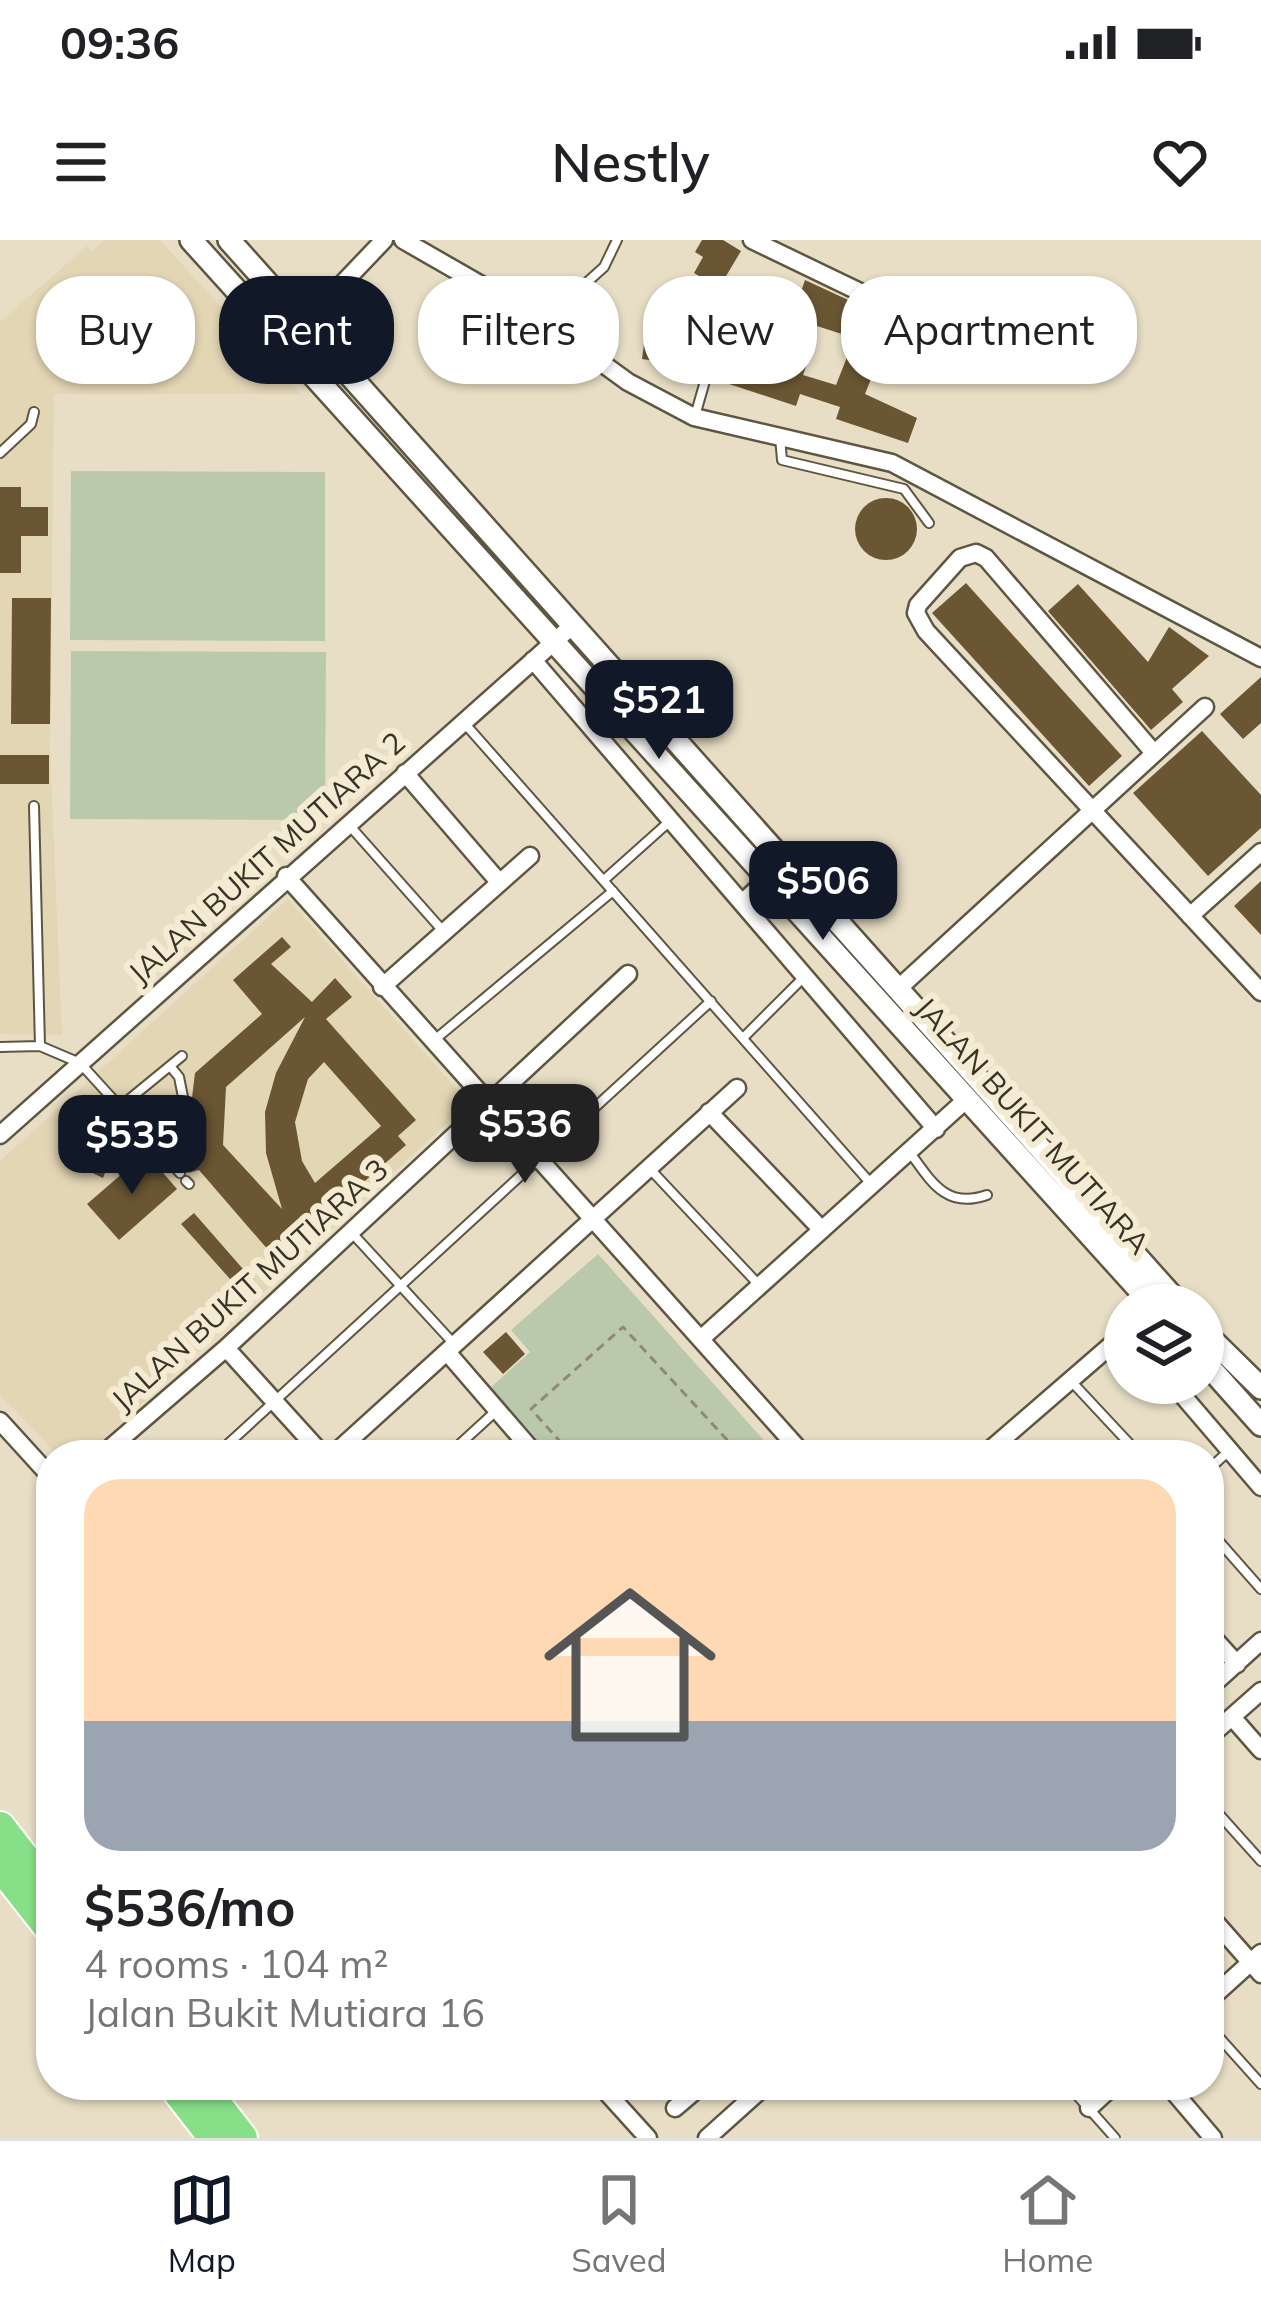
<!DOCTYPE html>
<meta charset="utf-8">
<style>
:root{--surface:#fff;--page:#f2f2f2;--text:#202124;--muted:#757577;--line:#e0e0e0;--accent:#111827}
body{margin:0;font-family:Mulish,sans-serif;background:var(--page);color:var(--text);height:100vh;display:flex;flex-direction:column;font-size:45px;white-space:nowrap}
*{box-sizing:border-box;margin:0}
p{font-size:39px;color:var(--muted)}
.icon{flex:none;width:66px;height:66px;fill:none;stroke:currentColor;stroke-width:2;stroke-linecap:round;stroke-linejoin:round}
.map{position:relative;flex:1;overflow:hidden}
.sheet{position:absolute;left:36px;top:1200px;width:1188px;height:660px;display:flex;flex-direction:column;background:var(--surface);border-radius:48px;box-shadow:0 3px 9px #0004}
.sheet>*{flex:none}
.top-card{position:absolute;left:36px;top:36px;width:1191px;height:108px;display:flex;gap:24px}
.fabs{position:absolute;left:1104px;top:1044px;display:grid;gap:24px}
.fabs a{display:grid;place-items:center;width:120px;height:120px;border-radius:50%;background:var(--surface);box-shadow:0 3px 9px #0004;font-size:60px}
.price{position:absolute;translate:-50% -102px;padding:0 27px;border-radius:24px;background:var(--accent);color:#fff;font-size:39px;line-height:78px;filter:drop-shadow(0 3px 6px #0008)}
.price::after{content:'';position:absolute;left:50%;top:72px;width:36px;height:27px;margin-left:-18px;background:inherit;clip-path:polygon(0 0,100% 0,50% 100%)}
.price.selected{background:#222;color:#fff}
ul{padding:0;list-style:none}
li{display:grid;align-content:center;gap:24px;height:636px;padding:0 48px}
li span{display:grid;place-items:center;height:372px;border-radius:36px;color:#555}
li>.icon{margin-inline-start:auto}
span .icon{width:216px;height:216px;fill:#fffc;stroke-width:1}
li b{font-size:51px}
.pill{padding:0 42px;border-radius:48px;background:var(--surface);box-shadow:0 3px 9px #0004;font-size:42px;line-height:108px}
.pill.selected{background:var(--accent);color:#fff}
.status{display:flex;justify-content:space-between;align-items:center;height:84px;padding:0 60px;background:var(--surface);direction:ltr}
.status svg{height:33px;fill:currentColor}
header{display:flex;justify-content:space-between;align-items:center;height:156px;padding:0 48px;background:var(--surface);font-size:54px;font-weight:600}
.dock{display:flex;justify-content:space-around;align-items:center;height:168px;border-top:3px solid var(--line);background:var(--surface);font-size:33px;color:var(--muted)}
.dock a{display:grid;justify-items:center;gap:6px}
.dock .selected{color:var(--accent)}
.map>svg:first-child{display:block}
</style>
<div class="status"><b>09:36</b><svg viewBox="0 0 49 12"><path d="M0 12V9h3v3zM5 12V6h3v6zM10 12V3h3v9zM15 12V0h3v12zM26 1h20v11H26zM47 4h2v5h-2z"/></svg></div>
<header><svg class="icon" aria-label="menu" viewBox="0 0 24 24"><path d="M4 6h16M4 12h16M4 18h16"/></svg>Nestly<svg class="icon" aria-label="heart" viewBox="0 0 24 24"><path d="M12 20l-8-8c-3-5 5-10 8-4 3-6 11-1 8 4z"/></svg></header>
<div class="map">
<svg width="1261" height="1898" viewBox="0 0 1261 1898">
<rect width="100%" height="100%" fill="#e8dec5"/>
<path fill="#e3d6b5" d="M105 0H160L300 154H54L50 510 62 795 0 794V82L87 6 92 11Z
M288 659 469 863 86 1215H58L0 1155V921Z"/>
<path fill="#bac9ac" d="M71 231 325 232V401L70 400Z
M71 411 326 412 325 580 70 579Z
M598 1014 777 1215H548L489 1149 530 1112 511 1090Z"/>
<path fill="#6a5633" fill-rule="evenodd" d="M702 0H723L741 11 719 48 694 33 703 17 695 12Z
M805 40 859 65 857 70 866 73 862 85 853 82 848 96 792 78Z
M706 61 728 68 725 77 750 85 743 106 808 121 803 135 836 145 851 107 879 119 865 154 917 178 908 203 836 179 840 167 800 154 796 166 726 143 737 110 679 91 675 124 642 119 648 73 695 79Z
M0 247H21V267H48V296H21V333H0Z
M855 289a31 31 0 1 1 62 0a31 31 0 1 1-62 0Z
M966 343 1122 516 1089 546 932 373Z
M1078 344 1148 422 1169 387 1209 416 1172 449 1183 462 1151 490 1048 371Z
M12 358H51L50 484H11Z
M1261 437V483L1243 499 1220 474Z
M1202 491 1261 555V588L1208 636 1133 553Z
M0 515H49V544H0Z
M1261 641V695L1234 666Z
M282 697 291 707 271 724 312 762 335 738 352 757 326 779 416 880 398 896 406 905 276 1019 199 930 188 933 191 880 183 874 174 880 175 862 183 870 191 866 195 833 262 774 233 740ZM305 777 276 833 265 872 266 913 282 969 223 905 226 847ZM324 822 381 886 315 943 302 921 295 882 308 839Z
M86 881 116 904 103 938 62 918 75 883 84 886Z
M146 913 177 949 119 1000 87 964Z
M194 973 243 1029 230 1039 181 984Z
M506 1092 525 1114 503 1134 483 1112Z"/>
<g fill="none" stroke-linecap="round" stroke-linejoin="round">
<g stroke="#5f5641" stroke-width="12">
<path id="service" d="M545 80 604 27 617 0
M695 176 711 120
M780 197 782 220 904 249 929 283
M0 213 31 184 34 172
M466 485 873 946
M34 566 40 806 80 823 180 933
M349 585 443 691
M604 640 670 581
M743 798 805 736
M432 802 613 651
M0 807 40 806
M170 826 179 837 184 862
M121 866 182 816
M159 910 183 882
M911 914C932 943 947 969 987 955
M650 929 759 1045
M186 941 189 944
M352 993 455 1105
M1071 1141 1140 1215
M216 1215 711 761
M448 1215 496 1171
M1209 1229 1230 1210
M1209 1290 1261 1349
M1209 1563 1261 1621
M1209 1786 1261 1844
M1068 1845 1115 1898"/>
</g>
<g stroke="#5f5641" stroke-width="21">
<path id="minor" d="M403 0 544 81 628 142 694 177 892 223 1261 418
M752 0 862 53
M305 83 384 0
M533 420 936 889
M1154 513 986 318 976 313 960 318 918 365 916 373 926 391 1261 752
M405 533 499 642
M286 636 804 1215
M742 663 787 621
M1190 676 1261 612
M901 746 1205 467
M382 747 530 616
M709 872 822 990
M0 895 573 385
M703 1097 968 858
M226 1108 323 1215
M447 1112 536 1215
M1172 1143 1261 1247
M0 1181 51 1237
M102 1215 226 1108 628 734
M333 1215 737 848
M984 1215 1125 1093
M1209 1393 1237 1424
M1209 1448 1261 1401
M1232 1477 1261 1510
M1209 1497 1261 1451
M1209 1675 1261 1734
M1209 1760 1261 1713
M600 1845 648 1898
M1168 1845 1213 1898
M675 1868 702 1845
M1089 1868 1114 1845
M707 1898 766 1845"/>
</g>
<g stroke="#5f5641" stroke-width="26">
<path id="tertiary" d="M191 0 1153 1065
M229 0 1180 1065
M1203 1091 1261 1148
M1203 1120 1261 1185"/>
</g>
<g stroke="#fff" stroke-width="34">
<path id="motorway" d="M0 1587 51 1653
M0 1625 51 1690
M173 1845 214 1898
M201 1845 242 1898"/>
</g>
<path stroke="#908977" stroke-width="3" stroke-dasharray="9 6" stroke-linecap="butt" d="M572 1215 531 1169 623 1087 741 1215"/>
<use href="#service" stroke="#fff" stroke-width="8"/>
<use href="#minor" stroke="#fff" stroke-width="16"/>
<use href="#tertiary" stroke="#fff" stroke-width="21"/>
<use href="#motorway" stroke="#87df87" stroke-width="30"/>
</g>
<g text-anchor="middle" stroke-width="12" stroke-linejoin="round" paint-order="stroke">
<g font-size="30" fill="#363228" stroke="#f5ebd2">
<text transform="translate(267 618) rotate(-42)" y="10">JALAN BUKIT MUTIARA 2</text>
<text transform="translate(1032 886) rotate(48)" y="10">JALAN BUKIT MUTIARA</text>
<text transform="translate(250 1045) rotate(-42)" y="10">JALAN BUKIT MUTIARA 3</text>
</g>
</g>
</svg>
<div class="fabs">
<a><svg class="icon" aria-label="layers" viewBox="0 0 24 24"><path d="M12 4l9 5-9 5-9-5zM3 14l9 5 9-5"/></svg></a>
</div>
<b class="price" style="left:659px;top:522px">$521</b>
<b class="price" style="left:823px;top:703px">$506</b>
<b class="price selected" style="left:525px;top:946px">$536</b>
<b class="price" style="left:132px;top:957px">$535</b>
<div class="top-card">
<a class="pill">Buy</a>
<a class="pill selected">Rent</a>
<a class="pill">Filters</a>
<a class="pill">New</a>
<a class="pill">Apartment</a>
</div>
<section class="sheet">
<ul>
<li><span style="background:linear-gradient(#ffd9b3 65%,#9aa5b1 0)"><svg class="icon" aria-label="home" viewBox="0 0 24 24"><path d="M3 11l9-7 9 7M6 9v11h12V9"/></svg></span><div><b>$536/mo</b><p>4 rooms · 104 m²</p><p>Jalan Bukit Mutiara 16</p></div></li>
</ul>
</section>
</div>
<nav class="dock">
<a class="selected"><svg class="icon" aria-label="map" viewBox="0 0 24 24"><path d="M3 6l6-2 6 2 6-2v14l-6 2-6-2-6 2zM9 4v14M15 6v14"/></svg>Map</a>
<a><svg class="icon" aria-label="saved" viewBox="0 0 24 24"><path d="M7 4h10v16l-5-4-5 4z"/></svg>Saved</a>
<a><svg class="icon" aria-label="home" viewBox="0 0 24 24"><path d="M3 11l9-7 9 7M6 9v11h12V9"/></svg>Home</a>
</nav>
